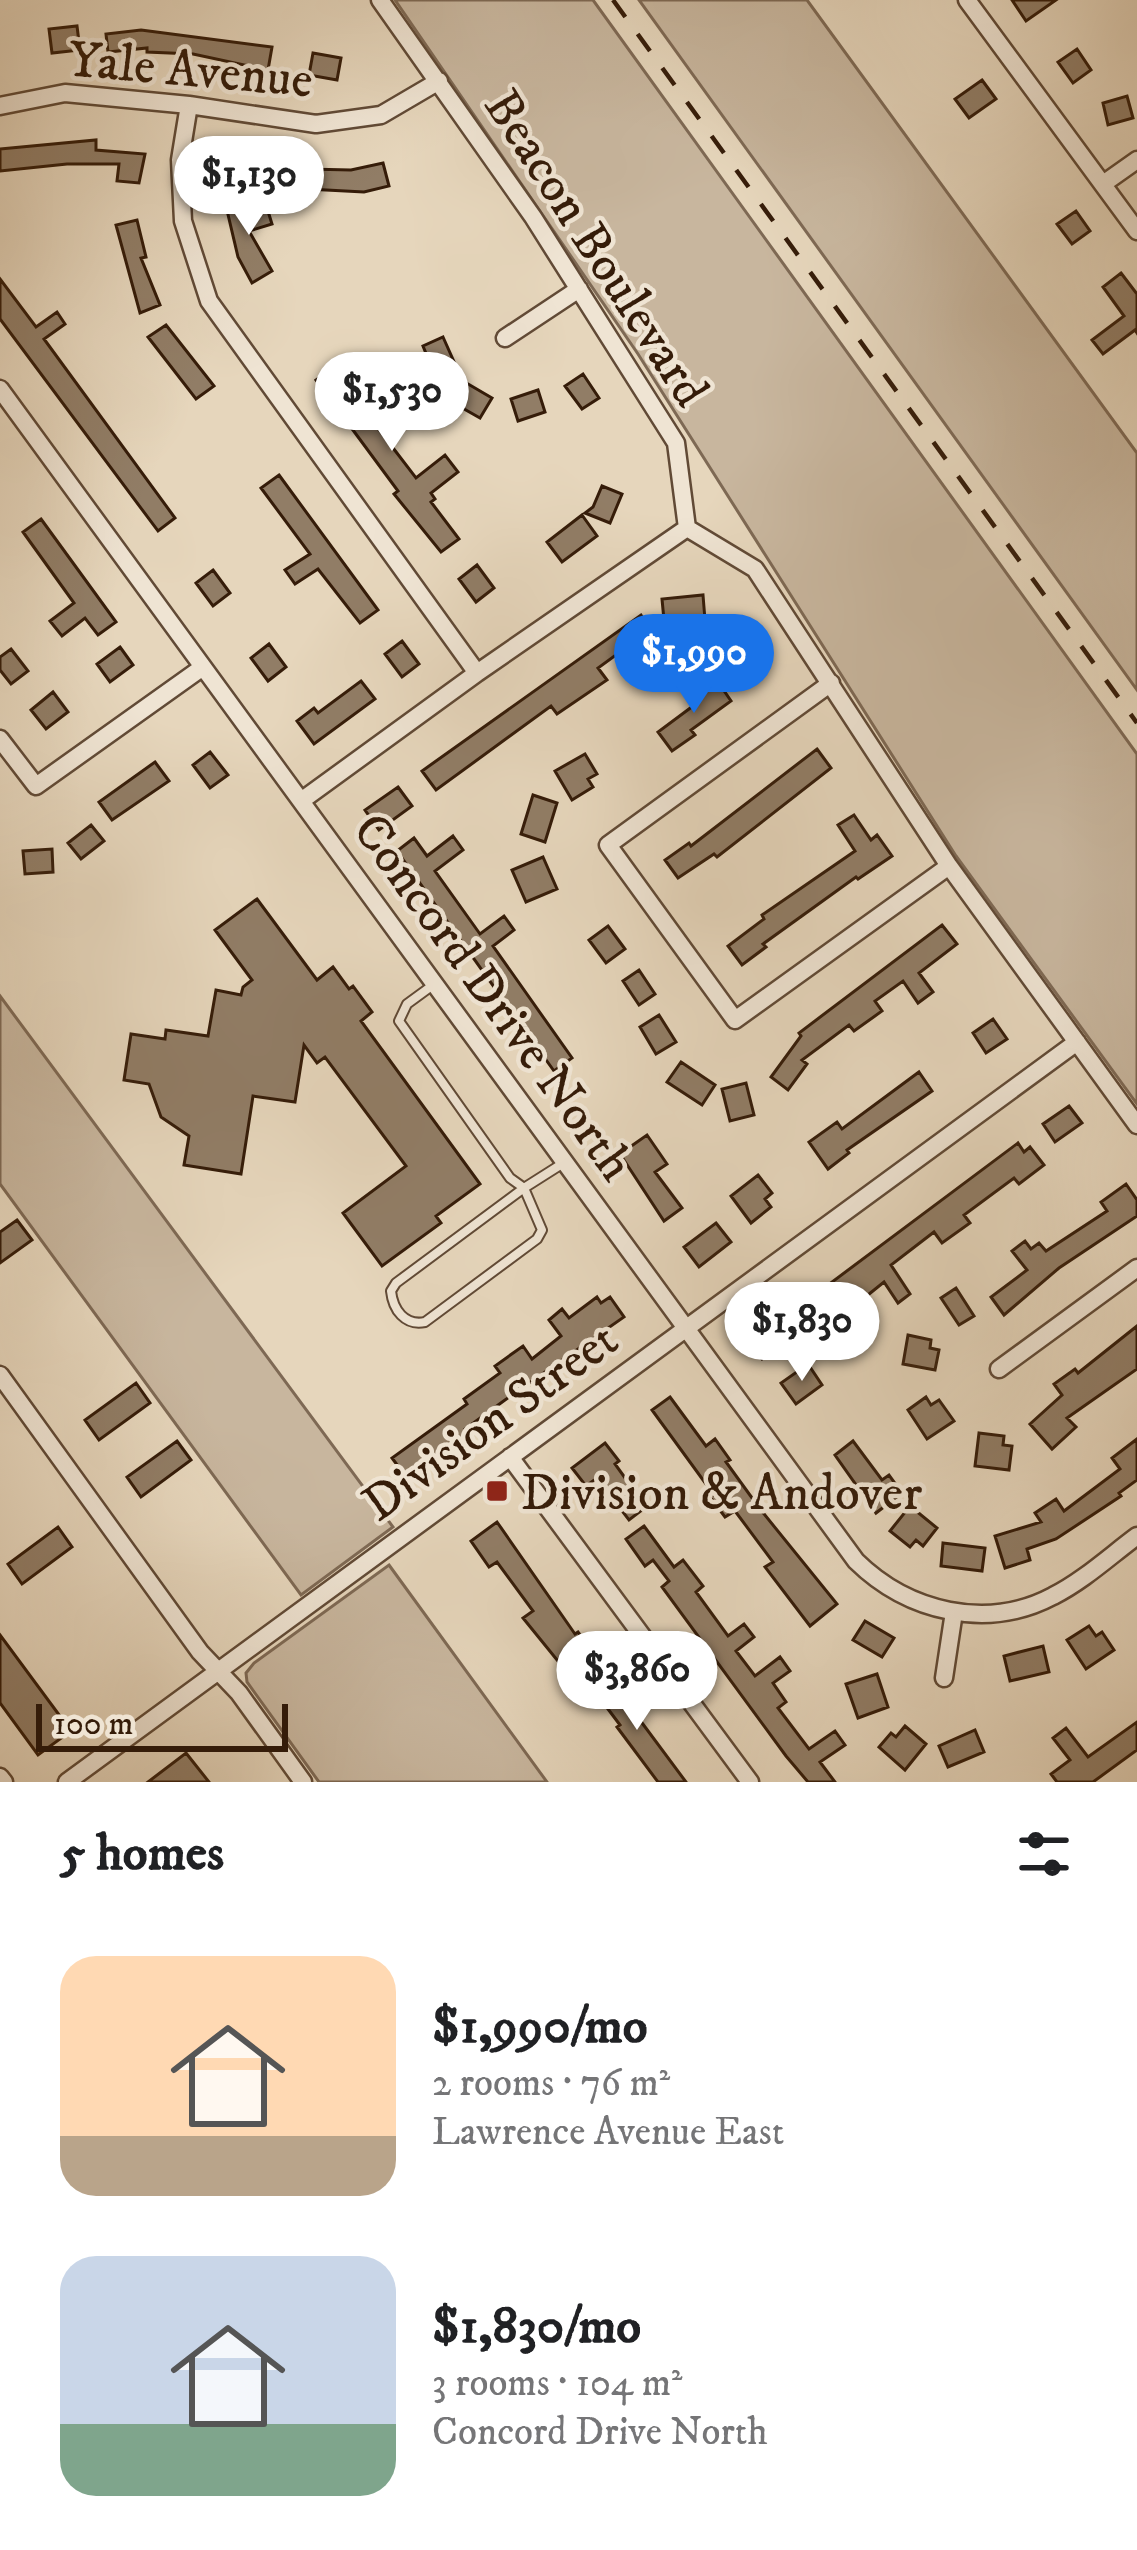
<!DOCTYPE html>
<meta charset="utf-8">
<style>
:root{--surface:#fff;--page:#f6f6f6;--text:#202124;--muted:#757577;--accent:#1a73e8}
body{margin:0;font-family:"IM FELL DW Pica",serif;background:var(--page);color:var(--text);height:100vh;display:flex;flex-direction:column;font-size:45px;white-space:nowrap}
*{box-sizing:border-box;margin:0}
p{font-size:39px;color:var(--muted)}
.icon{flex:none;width:66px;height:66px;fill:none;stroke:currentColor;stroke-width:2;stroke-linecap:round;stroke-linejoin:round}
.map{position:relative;height:1782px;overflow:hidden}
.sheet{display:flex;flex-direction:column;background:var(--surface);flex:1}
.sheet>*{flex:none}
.scale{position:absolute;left:36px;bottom:30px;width:252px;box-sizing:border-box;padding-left:12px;border:6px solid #351c09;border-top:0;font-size:33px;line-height:42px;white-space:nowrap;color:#351c09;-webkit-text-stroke:9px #efe4d3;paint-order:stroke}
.price{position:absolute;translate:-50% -102px;padding:0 27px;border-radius:42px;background:#fff;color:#222;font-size:39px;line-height:78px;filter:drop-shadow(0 3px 6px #0008)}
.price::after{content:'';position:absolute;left:50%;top:72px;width:36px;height:27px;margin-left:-18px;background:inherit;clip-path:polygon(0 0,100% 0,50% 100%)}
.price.selected{background:var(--accent);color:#fff}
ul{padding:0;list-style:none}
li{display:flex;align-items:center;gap:36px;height:300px;padding:0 60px}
li span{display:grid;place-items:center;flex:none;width:336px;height:240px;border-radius:36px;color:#555}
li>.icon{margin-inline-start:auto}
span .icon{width:144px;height:144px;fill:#fffc;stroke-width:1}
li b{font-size:51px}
h2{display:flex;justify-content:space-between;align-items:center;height:144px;padding:0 60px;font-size:51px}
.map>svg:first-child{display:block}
</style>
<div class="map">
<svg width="1137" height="1782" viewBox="0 0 1137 1782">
<rect width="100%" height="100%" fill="#e6d6bc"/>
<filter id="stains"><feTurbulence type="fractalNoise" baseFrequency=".00167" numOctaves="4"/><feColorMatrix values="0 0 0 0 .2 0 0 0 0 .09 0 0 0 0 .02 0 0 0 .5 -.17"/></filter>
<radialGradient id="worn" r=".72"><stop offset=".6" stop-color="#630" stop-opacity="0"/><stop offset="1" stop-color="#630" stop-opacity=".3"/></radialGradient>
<path fill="#c8b69e" stroke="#7e6954" stroke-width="3" d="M395 0H593L1137 754V1104L956 856 638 354Z
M639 0H807L1137 453V690Z
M0 996 393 1527 301 1595 0 1184Z
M389 1565 547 1782H319L247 1682 246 1673 254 1663Z"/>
<path fill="#917d66" stroke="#351c09" stroke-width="3" d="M1012 0H1056L1026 21Z
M77 26 80 50 52 53 49 29Z
M141 30 272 47 268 70 193 54 147 52V48L108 52 106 34Z
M1077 49 1091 70 1073 83 1058 62Z
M313 53 341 58 337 80 309 75Z
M982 80 996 99 969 118 955 99Z
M1127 96 1133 118 1108 125 1103 103Z
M96 140V150L145 154 139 183 117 181 119 164H67L0 171V149Z
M239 154 268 159 264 182 235 177Z
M383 163 389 186 364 192 308 189V169L351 170Z
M248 199 252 213 267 208 272 224 249 231 272 271 252 283 238 257 226 206Z
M1076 211 1090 231 1072 244 1057 224Z
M137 220 146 257 141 258 160 305 140 313 116 225Z
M1121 273 1137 294V333L1135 330 1103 354 1092 340 1124 316 1103 287Z
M0 279 36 327 57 312 65 324 44 339 175 518 158 531 0 319Z
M166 325 214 386 196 399 148 337Z
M443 337 455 364 434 373 423 346Z
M377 361 388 375 358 399 377 427 416 478 445 455 458 472 431 493 435 499 431 502 459 539 441 552 394 494 398 491 316 380 334 367 347 384Z
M451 374 492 398 480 418 457 405 453 411 436 401Z
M583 374 599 398 582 409 565 386Z
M538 390 545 412 518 421 511 399Z
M279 475 378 610 360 623 318 569 295 584 285 570 310 554 261 488Z
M602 486 622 494 610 523 585 513 593 507Z
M582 515 597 536 562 562 547 542Z
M41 519 116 622 98 635 85 618 62 636 50 621 74 603 23 532Z
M477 565 494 588 476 602 459 579Z
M213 570 230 593 213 606 196 583Z
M703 595 705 620 689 621 690 629 665 631 662 599Z
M641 615 660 642 633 661 624 649 598 668 607 680 557 714 551 706 436 790 422 771Z
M402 641 419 664 402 677 385 654Z
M269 644 286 667 268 681 251 658Z
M120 647 133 665 110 682 97 664Z
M11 649 28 671 11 684 0 670V657Z
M361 681 375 699 314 744 297 721 314 708 318 713Z
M718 682 731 701 691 730 695 735 672 751 658 732 697 703 694 698Z
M53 692 68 712 46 729 31 710Z
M817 749 831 768 717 857 714 854 678 878 665 860 689 843 691 846Z
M210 752 228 775 210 788 193 765Z
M585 754 597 774 588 779 593 787 572 800 555 771Z
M155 762 169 781 112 820 99 802Z
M398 787 412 806 379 830 365 810Z
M533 795 557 803 545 842 521 834Z
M854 815 871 840 877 835 892 856 858 879 856 877 763 944 766 947 742 965 728 946 764 919 762 915 855 851 838 825Z
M91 825 104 841 81 859 68 843Z
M453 836 463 850 435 871 480 934 504 916 514 930 493 946 572 1058 554 1071 397 851 414 838 427 856Z
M52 849 53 872 25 874 23 851Z
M543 857 557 889 526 902 512 870Z
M257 899 317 980 333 967 349 989 353 986 372 1012 361 1021 480 1184 436 1216 441 1223 382 1266 343 1213 406 1166 325 1057 317 1063 304 1045 295 1102 253 1096 241 1174 184 1165 189 1136 161 1117 149 1084 124 1080 131 1034 165 1039 166 1030 208 1036 216 990 241 995 243 987 252 980 215 930Z
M942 925 957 944 919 973 933 992 918 1003 903 981 875 1001 882 1011 854 1031 849 1025 802 1060 807 1064 788 1090 771 1077 801 1036 799 1033Z
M608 926 625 949 606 963 589 940Z
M639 970 655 994 639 1005 623 981Z
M659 1015 676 1042 656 1054 640 1027Z
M993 1019 1007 1039 986 1053 973 1033Z
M681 1062 715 1085 702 1105 667 1082Z
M919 1072 932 1091 847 1150 849 1153 828 1169 809 1142 837 1122 842 1129Z
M746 1083 754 1115 730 1121 722 1089Z
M1069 1106 1082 1123 1055 1142 1043 1124Z
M647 1135 667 1164 655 1172 682 1208 664 1221 620 1154Z
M1018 1143 1024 1152 1030 1147 1044 1165 1019 1184 1014 1178 964 1215 970 1223 942 1243 934 1232 891 1265 910 1294 898 1303 884 1282 827 1328 808 1300Z
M758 1175 772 1193 765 1199 771 1207 751 1223 731 1196Z
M1126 1184 1137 1200V1216L1059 1268 1004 1315 991 1297 1027 1270 1012 1251 1025 1241 1031 1249 1039 1243 1046 1251 1107 1211 1101 1202Z
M17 1220 32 1240 0 1263V1232Z
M716 1223 731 1242 699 1267 684 1247Z
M956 1288 974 1316 959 1325 941 1298Z
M597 1297 601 1303 610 1297 624 1317 505 1400 465 1429 468 1433 406 1477 392 1458 467 1404 464 1399 500 1373 495 1366 523 1346 532 1359 561 1336 549 1320 562 1309 569 1318Z
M773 1320 788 1340 762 1359 747 1339Z
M1137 1326V1369L1067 1418 1076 1427 1052 1449 1030 1424 1062 1395 1054 1384 1075 1369 1078 1373Z
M908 1335 931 1340 930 1348 939 1350 935 1370 903 1364Z
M808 1364 822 1385 796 1404 781 1383Z
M136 1383 150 1403 99 1440 85 1420Z
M670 1397 706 1446 715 1439 730 1460 726 1462 760 1509 837 1604 810 1626 765 1567 773 1562 735 1511 725 1517 710 1497 714 1495 652 1410Z
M926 1397 931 1405 939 1400 954 1421 927 1439 908 1410Z
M979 1433 1004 1436 1003 1445 1012 1446 1009 1470 975 1466Z
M1137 1439V1480L1119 1493 1121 1496 1056 1539 1027 1549 1030 1560 1005 1568 995 1536 1041 1522 1035 1513 1056 1499 1064 1511 1120 1469 1112 1458Z
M177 1441 191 1460 141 1497 127 1477Z
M853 1441 882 1480 889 1475 902 1493 876 1513 835 1455Z
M605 1443 619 1461 615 1464 646 1507 629 1520 597 1478 586 1486 572 1468Z
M910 1506 937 1528 923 1546 916 1540 910 1547 890 1531Z
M497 1522 575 1634 578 1632 593 1652 566 1671 523 1618 533 1611 497 1562 489 1567 471 1541Z
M644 1526 674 1567 683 1560 703 1586 696 1592 728 1636 744 1624 754 1637 736 1651 755 1676 780 1657 790 1671 773 1683 786 1702 778 1708 809 1749 835 1731 845 1745 820 1762 835 1782H808L786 1756 662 1587 669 1581 653 1560 645 1566 626 1539Z
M58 1527 72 1547 22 1584 8 1564Z
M943 1543 985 1548 982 1571 941 1566Z
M865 1621 894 1638 882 1657 853 1640Z
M1089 1626 1096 1636 1102 1632 1114 1650 1086 1669 1067 1640Z
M0 1635 71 1731 38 1755 0 1703Z
M1043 1646 1049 1672 1010 1681 1004 1656Z
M877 1674 888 1707 858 1718 846 1684Z
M611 1676 631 1702 628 1704 686 1782H658L617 1727 620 1725 593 1689Z
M1137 1722V1750L1093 1782H1057L1051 1774 1070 1760 1053 1738 1066 1728 1088 1757Z
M905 1726 926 1744 905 1770 879 1747 891 1733 896 1737Z
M975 1730 984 1752 948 1767 939 1746Z
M186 1753 209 1782H148Z"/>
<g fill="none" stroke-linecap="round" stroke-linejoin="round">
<g stroke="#614a36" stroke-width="12">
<path id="lane" d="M433 985 407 1004 399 1021 510 1178 524 1188 542 1230 537 1239 425 1322C405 1326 393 1310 391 1291L396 1283 524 1188 565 1162"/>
</g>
<g stroke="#614a36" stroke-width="21">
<path id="street" d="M380 0 533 217 676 443 687 528 755 569 949 866 1137 1125
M967 0 1137 231
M189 105 180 160 183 221 209 301 477 673
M0 106 65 93 189 105 316 124 381 115 439 81
M1103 184 1137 160
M505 338 579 289
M0 389 856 1561C908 1612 987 1631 1053 1596 1083 1581 1110 1556 1137 1536
M831 683 608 845 735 1020 949 866
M0 739 36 786 203 667
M301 801 477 673 687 528
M999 1369 1137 1268
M0 1375 200 1652 239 1693 303 1782
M510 1457 750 1782
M944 1678 954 1612
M0 1777 4 1782
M67 1782 1077 1042"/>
</g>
<use href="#lane" stroke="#efe4d3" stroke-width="8"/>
<use href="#street" stroke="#efe4d3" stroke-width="16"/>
<path stroke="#351c09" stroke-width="4.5" stroke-dasharray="21 21" stroke-linecap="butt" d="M613 0 1137 723"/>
</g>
<rect fill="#8f2418" stroke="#efe4d3" stroke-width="4.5" x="485" y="1479" width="24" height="24" rx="6"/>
<g text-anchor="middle" stroke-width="9" stroke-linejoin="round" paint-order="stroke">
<g font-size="51" fill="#351c09" stroke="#efe4d3">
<text transform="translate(191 68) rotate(5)" y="18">Yale Avenue</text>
<text transform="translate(598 247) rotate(57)" y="18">Beacon Boulevard</text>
<text transform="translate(495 996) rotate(54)" y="18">Concord Drive North</text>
<text transform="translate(489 1420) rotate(-36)" y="18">Division Street</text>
</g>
<g font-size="51" fill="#351c09" stroke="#efe4d3" text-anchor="start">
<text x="521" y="1509">Division &amp; Andover</text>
</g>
</g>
<rect width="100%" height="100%" filter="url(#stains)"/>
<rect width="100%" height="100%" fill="url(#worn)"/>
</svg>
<div class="scale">100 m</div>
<b class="price" style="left:249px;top:238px">$1,130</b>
<b class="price" style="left:392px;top:454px">$1,530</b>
<b class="price selected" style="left:694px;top:716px">$1,990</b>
<b class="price" style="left:802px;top:1384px">$1,830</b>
<b class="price" style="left:637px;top:1733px">$3,860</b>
</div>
<section class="sheet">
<h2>5 homes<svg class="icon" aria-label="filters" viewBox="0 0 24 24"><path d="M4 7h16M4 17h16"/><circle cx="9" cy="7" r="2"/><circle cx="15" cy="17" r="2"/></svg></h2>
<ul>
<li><span style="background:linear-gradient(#ffd9b3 75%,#b9a48a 0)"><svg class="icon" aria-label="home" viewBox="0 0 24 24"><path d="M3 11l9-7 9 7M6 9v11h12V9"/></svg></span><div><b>$1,990/mo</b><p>2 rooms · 76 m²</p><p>Lawrence Avenue East</p></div></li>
<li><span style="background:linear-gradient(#c9d6e8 70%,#7fa58c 0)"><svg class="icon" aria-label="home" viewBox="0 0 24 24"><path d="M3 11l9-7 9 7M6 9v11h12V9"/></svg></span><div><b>$1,830/mo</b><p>3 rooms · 104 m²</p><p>Concord Drive North</p></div></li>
</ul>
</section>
